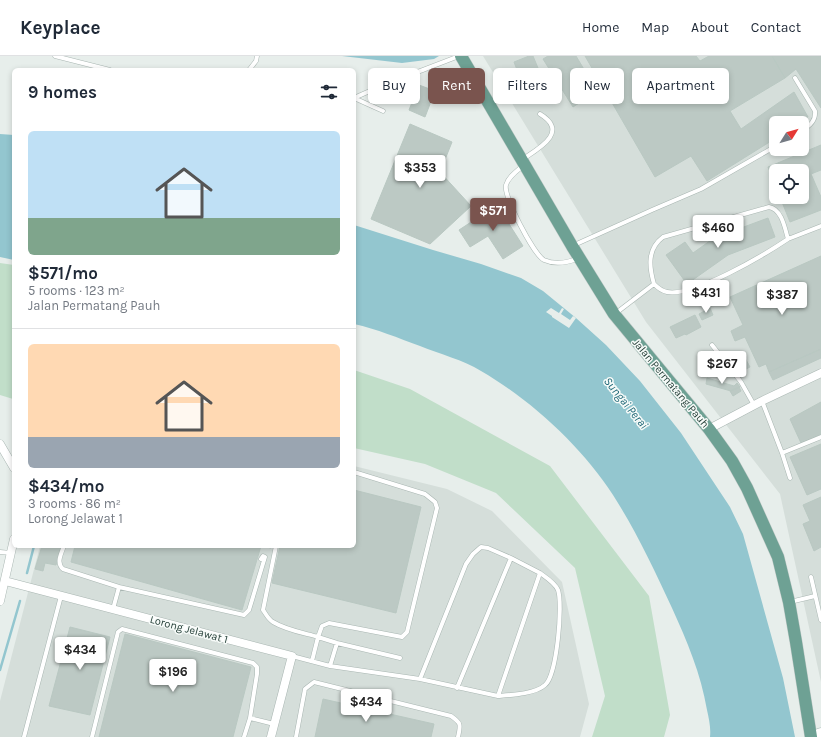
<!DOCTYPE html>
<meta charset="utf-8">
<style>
:root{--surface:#fff;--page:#f2f2f3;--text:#1f2937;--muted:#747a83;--line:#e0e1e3;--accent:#7a544e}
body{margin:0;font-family:Karla,sans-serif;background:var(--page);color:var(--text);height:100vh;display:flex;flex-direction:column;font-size:15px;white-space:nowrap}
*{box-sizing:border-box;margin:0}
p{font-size:13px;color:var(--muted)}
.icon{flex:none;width:22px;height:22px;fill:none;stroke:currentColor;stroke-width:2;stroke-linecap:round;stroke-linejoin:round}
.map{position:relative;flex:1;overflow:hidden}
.drawer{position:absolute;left:12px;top:12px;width:344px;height:480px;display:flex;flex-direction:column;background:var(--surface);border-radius:6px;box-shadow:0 2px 6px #0003}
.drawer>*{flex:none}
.hud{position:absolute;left:368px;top:12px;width:380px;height:36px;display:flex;gap:8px}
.needle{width:26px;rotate:53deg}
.controls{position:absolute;left:769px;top:60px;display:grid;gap:8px}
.controls a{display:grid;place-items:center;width:40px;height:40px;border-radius:6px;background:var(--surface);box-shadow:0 2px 6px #0003;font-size:20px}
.price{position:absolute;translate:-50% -34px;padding:0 9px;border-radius:4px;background:#fff;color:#222;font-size:13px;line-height:26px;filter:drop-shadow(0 1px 2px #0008)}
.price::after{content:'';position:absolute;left:50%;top:24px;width:12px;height:9px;margin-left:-6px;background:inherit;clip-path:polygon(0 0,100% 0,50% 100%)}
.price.current{background:var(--accent);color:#fff}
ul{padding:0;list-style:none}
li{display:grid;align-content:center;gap:8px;height:212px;padding:0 16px}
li+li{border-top:1px solid var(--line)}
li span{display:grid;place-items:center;height:124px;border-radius:6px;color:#555}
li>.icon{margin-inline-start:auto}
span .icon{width:72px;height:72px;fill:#fffc;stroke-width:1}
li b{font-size:17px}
h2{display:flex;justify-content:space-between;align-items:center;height:48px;padding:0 16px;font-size:17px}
.chip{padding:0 14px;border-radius:6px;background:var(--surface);box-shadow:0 2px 6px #0003;font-size:14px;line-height:36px}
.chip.current{background:var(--accent);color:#fff}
header{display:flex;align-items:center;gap:24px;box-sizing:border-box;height:56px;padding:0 20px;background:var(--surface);border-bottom:1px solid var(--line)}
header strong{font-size:19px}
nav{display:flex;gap:22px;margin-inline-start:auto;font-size:14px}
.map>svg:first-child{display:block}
</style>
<header>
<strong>Keyplace</strong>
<nav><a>Home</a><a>Map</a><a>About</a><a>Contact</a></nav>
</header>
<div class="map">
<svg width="821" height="681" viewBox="0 0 821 681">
<rect width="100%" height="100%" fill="#e7eeeb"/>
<path fill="#d5deda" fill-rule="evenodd" d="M483 0H821V626L780 438 646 266ZM776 67H802V93H776ZM776 115H802V141H776Z
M354 410 447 433 492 455 562 526 589 648 580 681H0V645L40 490H354Z"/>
<path fill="#c1dec9" d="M0 207 14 209 13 343 0 339Z
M354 314 410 333 550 410 649 540 670 659 664 681H592L605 640 575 512 496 437 425 408 354 392Z"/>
<path fill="#93c6cf" d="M342 0H439L434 3 402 7Z
M0 78 14 79V204L0 201Z
M354 169 433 194 481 208 521 222 543 235 576 262 606 289 640 325 681 377 730 451 743 478 783 622 795 681H710C711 672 709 663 707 654 701 618 687 585 672 552 654 513 636 475 613 439 582 391 531 344 481 315 463 304 440 298 420 290 398 282 377 273 354 268Z"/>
<path fill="#e7eeeb" d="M551 252 559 257 562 252 564 253 561 258 570 264 573 260 576 262 569 272 552 261V260L546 256Z"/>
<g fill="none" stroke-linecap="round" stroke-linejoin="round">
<path stroke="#93c6cf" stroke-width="2.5" d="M27 517 34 490
M0 614 20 545"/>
</g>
<path fill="#bcc9c4" stroke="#b9c8c2" d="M529 0H533L543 24 524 32 514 6Z
M548 0H576L597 35 573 51 543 3Z
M585 0H696L700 5 709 0H772L785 22 730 55 741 73 794 36 808 61 800 67H776V82L707 125 691 100 655 121Z
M772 0H821V52L796 13 785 22Z
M419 29 435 35 425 61 409 54Z
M410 68 452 86 440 116 471 150 430 188 371 163Z
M821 89V114L811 118 821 141V154L790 166 780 141H802V115H776V131L768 111Z
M497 149 523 190 503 203 488 180 470 191 459 174Z
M768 162 775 181 728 199 687 228 666 199 685 186 693 197 714 182Z
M821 200V293L769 316 766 308 759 311 745 281 735 285 731 275 743 269 730 241Z
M710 252 713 259 702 264 699 258Z
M695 259 701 271 686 279 685 278 676 282 670 271Z
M821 293V302L773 324 769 316Z
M745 302 750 311 744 314 739 304Z
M707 322 734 330 737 327 740 331 731 335 706 328Z
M739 331 741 335 733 340 730 335Z
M821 346V378L801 387 790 363Z
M821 388V433L807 439 790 401Z
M354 434 421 451 396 557 272 527 280 490H354Z
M821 441V491L814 495 803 468 810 465 803 449Z
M42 490H61L56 509 45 507 43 515 35 513Z
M75 490H272L271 492 261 490 242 554 71 506Z
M70 571 110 581 90 659 49 650Z
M125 578 251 611 233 681H99Z
M323 643 434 668 431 681H315Z"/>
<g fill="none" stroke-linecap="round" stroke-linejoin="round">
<g stroke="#a9b6b2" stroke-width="5">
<path id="service" d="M55 0 110 14
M249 14 256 5 257 0
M795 22 815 55C816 65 810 70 802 74
M354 42C388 26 424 14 459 0
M354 42 383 55
M523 103C538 93 570 76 540 58
M524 109C517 115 508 121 506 129 503 140 534 199 544 204 555 209 566 207 577 203
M572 190 652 154 701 133 776 90
M654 228C658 232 662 235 667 236 694 241 764 199 788 183
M616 257 654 228C649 211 647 193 663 181L769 151C782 153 785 173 788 183L821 170
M712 289 741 326 754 349
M762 345 782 397 790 422
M782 397 821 381
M354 416 425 438 435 446 437 452 407 576 402 581 329 567 322 570 318 581 337 587 400 602
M64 490C61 498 56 507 63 513L119 531 113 553
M276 490 263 554C266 558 268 563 273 566 286 574 304 577 318 581L312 605
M0 496 11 497
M811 521 821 564
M119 531 244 559 249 554 265 501 263 500 261 503
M790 546 815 540
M292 600 330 610 420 623 498 640C511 639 535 638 545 629 557 620 563 548 558 534 555 527 547 522 540 517
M330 610 337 587
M420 623 466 508 473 498 481 491 488 492 511 502 457 632
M498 640 540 517 511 502
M24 681 61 540
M92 681 118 576 122 573 253 607 257 611V618L250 662
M244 681 250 662 274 668
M296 681 305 633 314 626 451 660C461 667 461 668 458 681"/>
</g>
<g stroke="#a9b6b2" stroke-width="9">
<path id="minor" d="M709 373 762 345 821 317
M0 388 14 412
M5 525 292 600 271 681
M0 545 14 483"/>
</g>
<g stroke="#a5b9b2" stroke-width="13">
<path id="secondary" d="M814 681 821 678"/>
</g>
<g stroke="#c2cac8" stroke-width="13">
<path id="primary" d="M461 0 572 190 614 258 709 373 732 405 747 432 778 501 789 546 796 586 811 681"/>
</g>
<use href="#service" stroke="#fff" stroke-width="4"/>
<use href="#minor" stroke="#fff" stroke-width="8"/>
<use href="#secondary" stroke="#fff" stroke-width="12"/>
<use href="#primary" stroke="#6ea194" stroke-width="12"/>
</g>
<g text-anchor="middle" stroke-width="3" stroke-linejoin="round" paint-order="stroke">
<g font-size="11" fill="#264039" stroke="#f7fbf9">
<text transform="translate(671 327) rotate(50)" y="4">Jalan Permatang Pauh</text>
<text transform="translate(189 573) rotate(15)" y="4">Lorong Jelawat 1</text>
</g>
<g font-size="12" font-style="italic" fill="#236a79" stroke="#f7fbf9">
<text transform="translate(626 347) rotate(51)" y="4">Sungai Perai</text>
</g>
</g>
</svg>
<div class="controls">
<a><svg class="needle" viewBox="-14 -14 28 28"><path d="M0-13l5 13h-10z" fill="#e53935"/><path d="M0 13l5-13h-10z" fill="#747a83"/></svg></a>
<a><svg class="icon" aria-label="locate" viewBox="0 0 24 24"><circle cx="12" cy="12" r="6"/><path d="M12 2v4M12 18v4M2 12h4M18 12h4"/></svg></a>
</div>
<b class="price" style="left:420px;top:133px">$353</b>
<b class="price current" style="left:493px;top:176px">$571</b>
<b class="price" style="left:718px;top:193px">$460</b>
<b class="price" style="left:706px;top:258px">$431</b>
<b class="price" style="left:782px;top:260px">$387</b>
<b class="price" style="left:722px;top:329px">$267</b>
<b class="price" style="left:80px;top:615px">$434</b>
<b class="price" style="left:173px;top:637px">$196</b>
<b class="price" style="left:366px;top:667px">$434</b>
<div class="hud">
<a class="chip">Buy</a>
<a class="chip current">Rent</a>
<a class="chip">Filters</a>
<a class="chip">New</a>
<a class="chip">Apartment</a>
</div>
<section class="drawer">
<h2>9 homes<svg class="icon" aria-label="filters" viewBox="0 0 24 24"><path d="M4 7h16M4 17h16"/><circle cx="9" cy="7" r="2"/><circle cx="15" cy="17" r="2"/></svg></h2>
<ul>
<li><span style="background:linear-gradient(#bfe0f5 70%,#7fa58c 0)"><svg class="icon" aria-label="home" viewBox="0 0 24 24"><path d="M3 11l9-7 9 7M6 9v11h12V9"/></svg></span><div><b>$571/mo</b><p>5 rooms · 123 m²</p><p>Jalan Permatang Pauh</p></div></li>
<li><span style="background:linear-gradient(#ffd9b3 75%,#9aa5b1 0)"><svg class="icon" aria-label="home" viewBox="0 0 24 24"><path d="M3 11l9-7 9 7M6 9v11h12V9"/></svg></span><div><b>$434/mo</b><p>3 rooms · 86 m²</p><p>Lorong Jelawat 1</p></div></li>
</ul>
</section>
</div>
